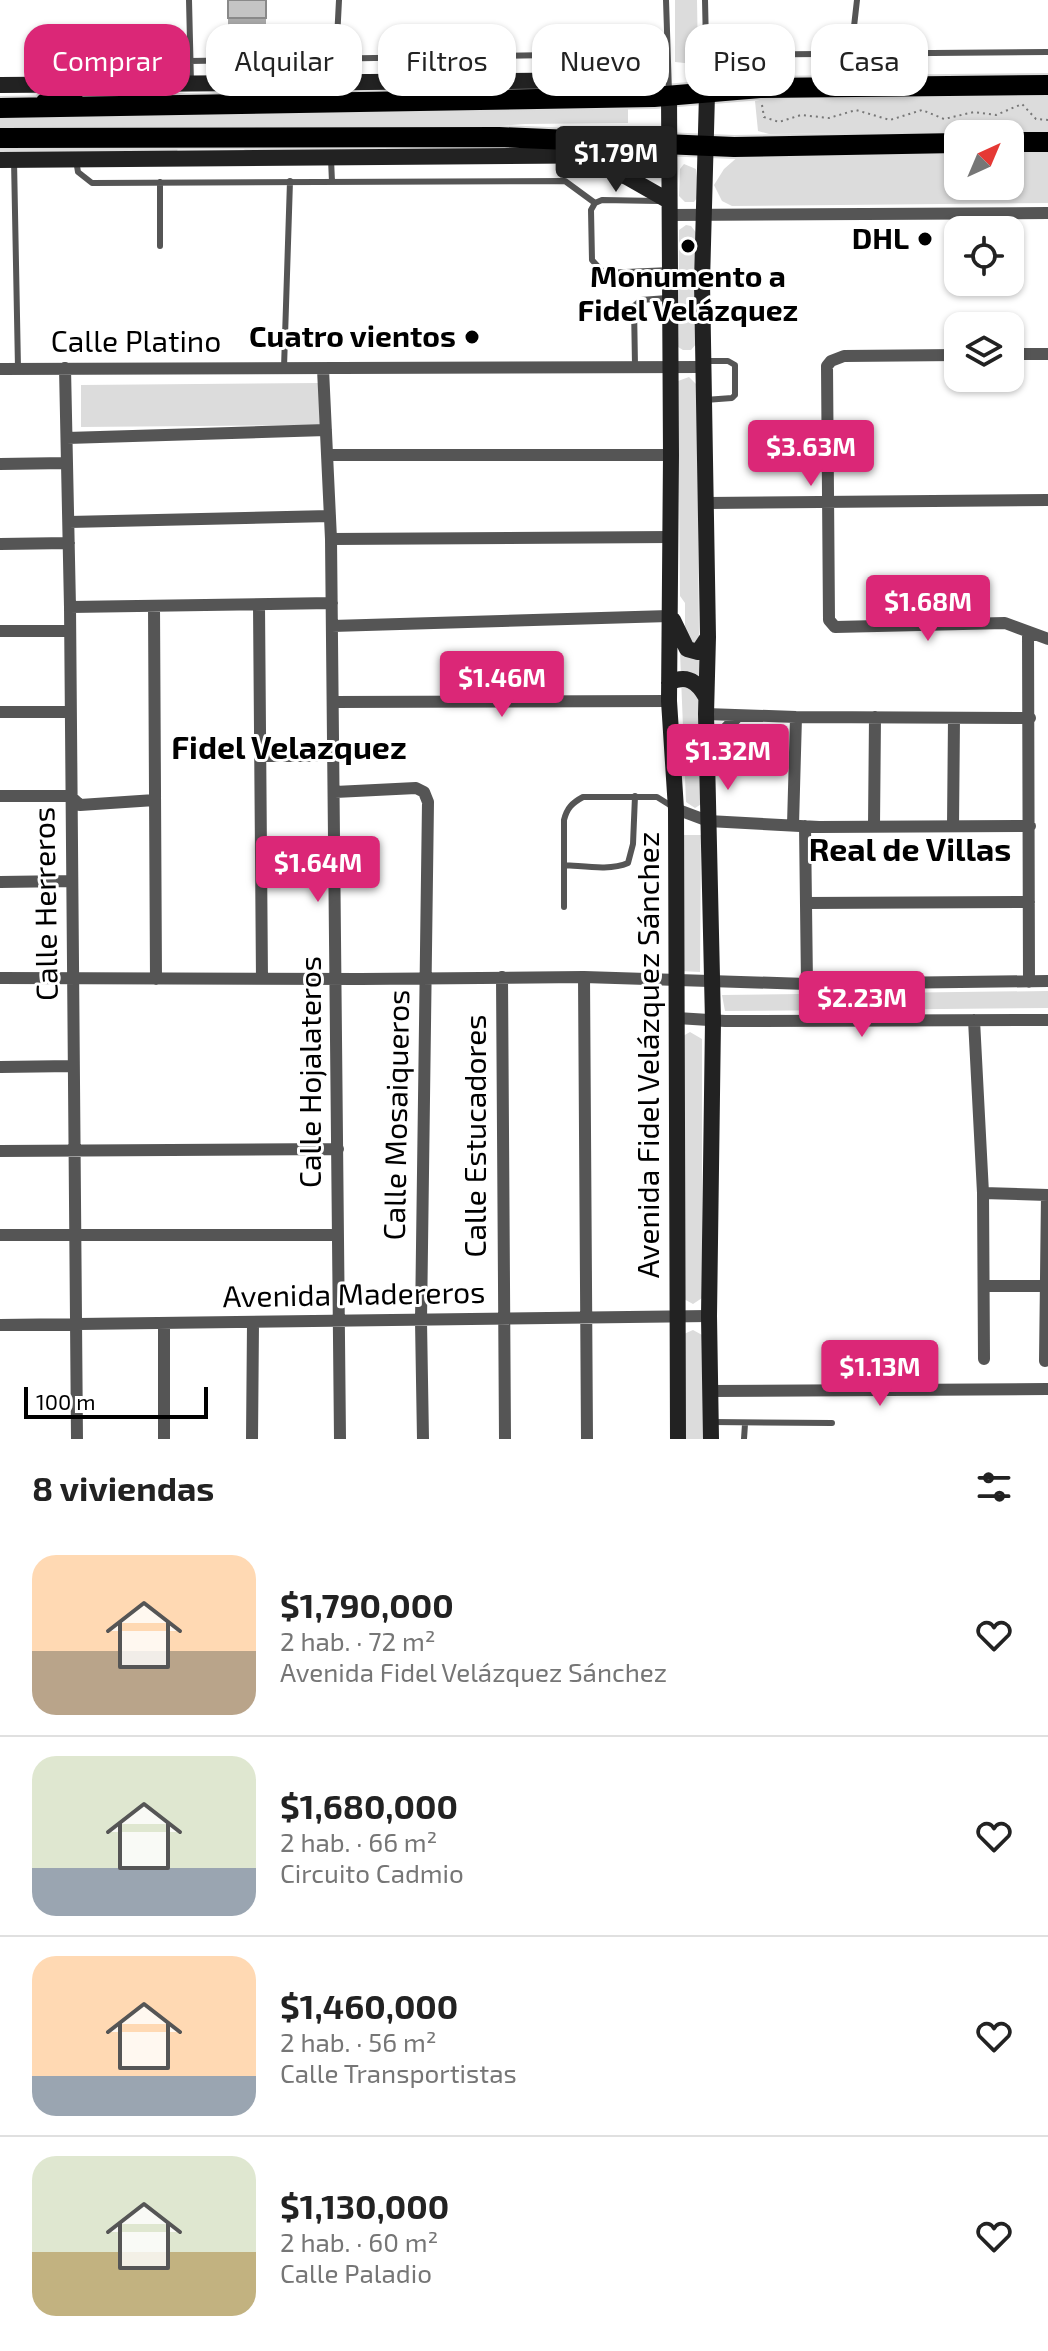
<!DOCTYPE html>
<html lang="es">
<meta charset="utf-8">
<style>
:root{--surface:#fff;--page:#f2f2f2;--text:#222;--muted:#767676;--line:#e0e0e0;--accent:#db2777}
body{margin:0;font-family:"Exo 2",sans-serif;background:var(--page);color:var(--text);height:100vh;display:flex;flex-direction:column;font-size:30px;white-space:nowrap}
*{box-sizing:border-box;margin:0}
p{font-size:26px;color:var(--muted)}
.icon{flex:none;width:44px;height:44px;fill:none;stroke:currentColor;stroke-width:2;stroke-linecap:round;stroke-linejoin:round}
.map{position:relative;height:1439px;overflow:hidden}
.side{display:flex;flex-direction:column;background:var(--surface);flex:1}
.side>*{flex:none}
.guide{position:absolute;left:24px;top:24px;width:1000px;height:72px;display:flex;gap:16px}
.needle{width:52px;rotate:44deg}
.tools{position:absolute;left:944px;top:120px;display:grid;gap:16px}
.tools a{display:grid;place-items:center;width:80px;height:80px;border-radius:16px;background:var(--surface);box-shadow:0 2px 6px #0004;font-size:40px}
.scale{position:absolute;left:24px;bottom:20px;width:184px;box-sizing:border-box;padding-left:8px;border:4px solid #000;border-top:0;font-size:22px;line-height:28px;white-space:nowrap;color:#000;-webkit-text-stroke:6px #fff;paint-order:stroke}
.price{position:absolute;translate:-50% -68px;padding:0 18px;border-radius:8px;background:var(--accent);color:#fff;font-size:26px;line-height:52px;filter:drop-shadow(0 2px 4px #0008)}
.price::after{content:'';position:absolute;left:50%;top:48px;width:24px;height:18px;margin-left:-12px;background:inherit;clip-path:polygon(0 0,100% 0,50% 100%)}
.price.current{background:#222;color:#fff}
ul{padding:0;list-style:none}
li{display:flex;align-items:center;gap:24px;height:200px;padding:0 32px}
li+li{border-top:2px solid var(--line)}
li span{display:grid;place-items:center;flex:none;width:224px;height:160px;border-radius:24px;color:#555}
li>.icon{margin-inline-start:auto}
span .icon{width:96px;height:96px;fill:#fffc;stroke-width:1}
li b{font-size:34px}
h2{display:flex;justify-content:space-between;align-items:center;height:96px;padding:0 32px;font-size:34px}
.pill{padding:0 28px;border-radius:24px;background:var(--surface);box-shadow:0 2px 6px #0004;font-size:28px;line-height:72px}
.pill.current{background:var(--accent);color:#fff}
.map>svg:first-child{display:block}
</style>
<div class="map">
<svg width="1048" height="1439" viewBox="0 0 1048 1439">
<rect width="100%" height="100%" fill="#fff"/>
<path fill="#dcdcdc" d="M675 0H697L698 60 694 64 675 62Z
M1048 95V132L769 134 758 131 755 101 768 98Z
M628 106V123L525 124 438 130 0 132V114Z
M239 145 486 148 479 152 246 151Z
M0 146H178L177 153 0 154Z
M958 153V186H1010V153H1048V203L732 206 722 201 714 185 724 169 740 155Z
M684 164 696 169 699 195 694 202H685L679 196 680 169Z
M686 225 691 226 698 235 697 343 691 350H683L678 347 679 230Z
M689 377 697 385 699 639 691 646 685 642V603L680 596 678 381Z
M319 383 320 425 81 427V385Z
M680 652 700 657 703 803 695 808 686 802Z
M682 835H701L700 972 680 971Z
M1048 991V1008L725 1011 722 995Z
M690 1032 702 1039V1298L693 1304 682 1298 683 1036Z
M693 1330 704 1336V1439H685L684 1334Z"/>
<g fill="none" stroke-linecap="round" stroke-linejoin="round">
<g stroke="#dbdbdb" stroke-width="24">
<path id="primary" d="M45 103 85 84
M0 108 654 97 760 88 1048 85
M0 138 499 137 734 147 958 143
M1010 142H1048"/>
</g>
<path stroke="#777" stroke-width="2" stroke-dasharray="2 4" stroke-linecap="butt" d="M762 105 764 117 779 122 801 115 829 118 856 110 890 120 922 110 944 119 974 112 996 115 1022 104 1036 119 1048 120"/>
<path stroke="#555" stroke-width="6" d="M189 0 191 83
M666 0 669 92
M705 0 707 90
M851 53 857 0
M707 55 1048 52
M336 59 339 0
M189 61 667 53
M331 159 332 182
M14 160 18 368
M76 160 78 172 92 183 565 181 595 203
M160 182V246
M658 201 602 200 595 203 591 210 592 260 604 273 670 270
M705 361H728L735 365V395L732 398 705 400
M635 366 634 306 641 300 667 298
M284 368 290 181
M564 865C584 866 610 871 628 863L633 844 635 796
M564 907V820C567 808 572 803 583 797H657L673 807
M711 1422 832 1423
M744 1439 745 1424"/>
<path stroke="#555" stroke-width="12" d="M670 215 1048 213
M1010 354H1048
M958 355 844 356 831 361 827 366 829 620 835 627 1005 623 1048 639
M65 368 70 607 77 1439
M0 369 703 367
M323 369 331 539 340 1439
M67 438 326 430
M327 455H671
M0 464 67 463
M707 503 1048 500
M69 522 330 516
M331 539 671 537
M0 544 69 543
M259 605 262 979
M154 606 156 979
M70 607 332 603
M332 626 669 616
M0 631H70
M1028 632 1029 982
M333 702 669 701
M0 712H69
M706 714 796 717 1030 718
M708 747 738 716
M260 756H334
M335 792 416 788 424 792 428 802 421 1321 423 1439
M0 796H70L80 805 155 800
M676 809 708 821 819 827 1030 826
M793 825 796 717
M805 826 807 984
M874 826 875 717
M953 826 954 718
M0 882 71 881
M806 903 1029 902
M502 977 505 1439
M584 977 587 1439
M0 978 361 979 584 977 807 984 1048 981
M677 1018 725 1021 1048 1020
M974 1020 983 1193 984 1359
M0 1067 73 1066
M0 1151 338 1149
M983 1193 1048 1195
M0 1235H337
M985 1286H1048
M0 1325 709 1316
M1045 1361 1047 1195
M711 1391 1048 1389
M164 1439V1324
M252 1439 253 1323"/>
<path stroke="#222" stroke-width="16" d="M0 85 617 80 632 83 654 97
M707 94 702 282 708 637 706 714 713 1021 709 1316 711 1439
M669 95 671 455 669 701 676 809 678 1439
M583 159 627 177 669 201
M0 160 636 155 651 150 658 142
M673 620 687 649 698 652 708 637
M669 683C686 674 697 681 706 697"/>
<use href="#primary" stroke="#000" stroke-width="20"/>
</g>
<path fill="#a9a9a9" d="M228 0H266V32H228Z"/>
<path fill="#c4c4c4" stroke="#898989" stroke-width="2" d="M228 0H266V18H228Z"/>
<g fill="#000" stroke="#fff" stroke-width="3">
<circle cx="925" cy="239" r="8"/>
<circle cx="688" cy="246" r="8"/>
<circle cx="472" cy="337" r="8"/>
</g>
<g text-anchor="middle" stroke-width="6" stroke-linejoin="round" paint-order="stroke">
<g font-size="30" font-weight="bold" fill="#000" stroke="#fff" text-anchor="end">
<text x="909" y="249">DHL</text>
<text x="688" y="287" text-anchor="middle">Monumento a<tspan x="688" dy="34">Fidel Velázquez</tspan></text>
<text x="456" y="347">Cuatro vientos</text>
</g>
<g font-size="30" fill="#000" stroke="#fff">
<text x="136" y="352">Calle Platino</text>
<text transform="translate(46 904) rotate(-91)" y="10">Calle Herreros</text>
<text transform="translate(649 1055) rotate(-90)" y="10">Avenida Fidel Velázquez Sánchez</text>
<text transform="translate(311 1072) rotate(-90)" y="10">Calle Hojalateros</text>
<text transform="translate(397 1115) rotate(-89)" y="10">Calle Mosaiqueros</text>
<text transform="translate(476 1136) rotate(-90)" y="10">Calle Estucadores</text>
<text transform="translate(354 1295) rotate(-1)" y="10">Avenida Madereros</text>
</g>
<g font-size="32" font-weight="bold" fill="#000" stroke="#fff">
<text x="289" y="759">Fidel Velazquez</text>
<text x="910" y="861">Real de Villas</text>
</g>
</g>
</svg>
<div class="tools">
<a><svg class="needle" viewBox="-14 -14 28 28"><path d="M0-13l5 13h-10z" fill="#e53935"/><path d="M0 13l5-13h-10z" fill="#767676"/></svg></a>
<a><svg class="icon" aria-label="locate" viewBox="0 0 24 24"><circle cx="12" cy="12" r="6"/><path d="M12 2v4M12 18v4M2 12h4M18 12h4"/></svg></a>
<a><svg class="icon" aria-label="layers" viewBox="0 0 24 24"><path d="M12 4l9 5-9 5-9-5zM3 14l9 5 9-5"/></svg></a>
</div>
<div class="scale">100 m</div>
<b class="price current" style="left:616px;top:194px">$1.79M</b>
<b class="price" style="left:811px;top:488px">$3.63M</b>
<b class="price" style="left:928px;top:643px">$1.68M</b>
<b class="price" style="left:502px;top:719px">$1.46M</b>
<b class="price" style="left:728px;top:792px">$1.32M</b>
<b class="price" style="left:318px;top:904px">$1.64M</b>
<b class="price" style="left:862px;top:1039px">$2.23M</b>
<b class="price" style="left:880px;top:1408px">$1.13M</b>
<div class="guide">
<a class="pill current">Comprar</a>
<a class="pill">Alquilar</a>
<a class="pill">Filtros</a>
<a class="pill">Nuevo</a>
<a class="pill">Piso</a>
<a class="pill">Casa</a>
</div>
</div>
<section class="side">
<h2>8 viviendas<svg class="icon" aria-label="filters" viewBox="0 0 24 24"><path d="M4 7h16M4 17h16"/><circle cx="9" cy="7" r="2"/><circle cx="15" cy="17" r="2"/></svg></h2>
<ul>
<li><span style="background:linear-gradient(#ffd9b3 60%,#b9a48a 0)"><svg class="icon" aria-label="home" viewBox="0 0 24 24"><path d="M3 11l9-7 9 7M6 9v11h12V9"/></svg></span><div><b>$1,790,000</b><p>2 hab. · 72 m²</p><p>Avenida Fidel Velázquez Sánchez</p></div><svg class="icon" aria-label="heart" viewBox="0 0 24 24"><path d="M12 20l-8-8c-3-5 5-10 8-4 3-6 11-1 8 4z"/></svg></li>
<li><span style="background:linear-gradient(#dfe7d0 70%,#9aa5b1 0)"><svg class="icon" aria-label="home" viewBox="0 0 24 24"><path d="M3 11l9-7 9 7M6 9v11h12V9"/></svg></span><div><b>$1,680,000</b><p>2 hab. · 66 m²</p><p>Circuito Cadmio</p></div><svg class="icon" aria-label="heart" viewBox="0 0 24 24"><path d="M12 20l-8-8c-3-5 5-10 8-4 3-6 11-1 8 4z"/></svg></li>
<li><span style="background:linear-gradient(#ffd9b3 75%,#9aa5b1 0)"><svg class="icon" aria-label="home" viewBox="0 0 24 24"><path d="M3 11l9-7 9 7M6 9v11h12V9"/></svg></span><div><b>$1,460,000</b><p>2 hab. · 56 m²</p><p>Calle Transportistas</p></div><svg class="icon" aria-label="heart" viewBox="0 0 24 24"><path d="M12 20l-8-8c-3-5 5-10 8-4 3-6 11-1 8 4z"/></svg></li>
<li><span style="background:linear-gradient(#dfe7d0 60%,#c2b280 0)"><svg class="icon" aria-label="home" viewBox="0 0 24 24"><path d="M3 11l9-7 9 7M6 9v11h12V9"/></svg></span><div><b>$1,130,000</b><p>2 hab. · 60 m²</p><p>Calle Paladio</p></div><svg class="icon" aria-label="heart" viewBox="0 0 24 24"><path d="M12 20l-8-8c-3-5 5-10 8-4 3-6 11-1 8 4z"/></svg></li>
</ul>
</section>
